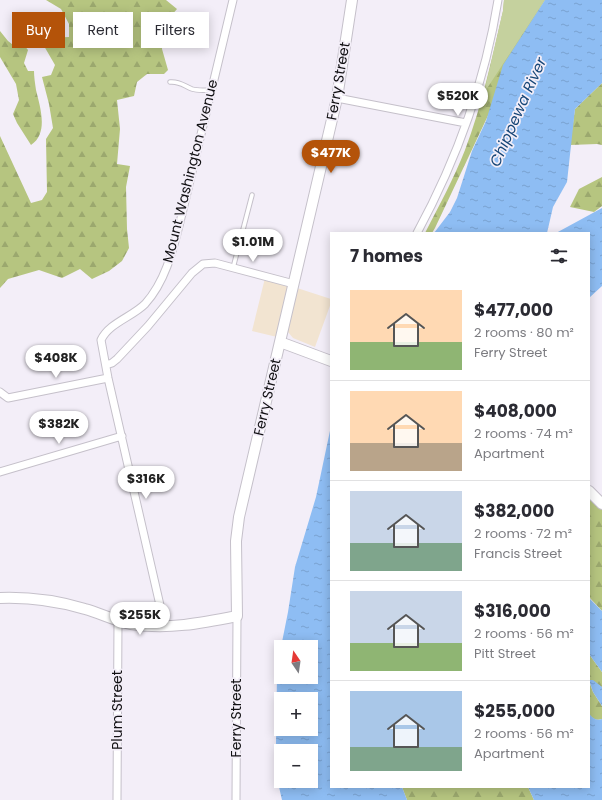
<!DOCTYPE html>
<meta charset="utf-8">
<style>
:root{--surface:#fff;--page:#f7f7f7;--text:#2b2b33;--muted:#7c7c81;--line:#e1e1e2;--accent:#b45309}
body{margin:0;font-family:Poppins,sans-serif;background:var(--page);color:var(--text);height:100vh;display:flex;flex-direction:column;font-size:15px;white-space:nowrap}
*{box-sizing:border-box;margin:0}
p{font-size:13px;color:var(--muted)}
.icon{flex:none;width:22px;height:22px;fill:none;stroke:currentColor;stroke-width:2;stroke-linecap:round;stroke-linejoin:round}
.map{position:relative;flex:1;overflow:hidden}
.panel{position:absolute;left:330px;top:232px;width:260px;height:556px;display:flex;flex-direction:column;background:var(--surface);border-radius:0px;box-shadow:0 2px 10px #0003}
.panel>*{flex:none}
.banner{position:absolute;left:12px;top:12px;width:258px;height:36px;display:flex;gap:8px}
.needle{width:26px;rotate:347deg}
.buttons{position:absolute;left:274px;top:640px;display:grid;gap:8px}
.buttons a{display:grid;place-items:center;width:44px;height:44px;border-radius:0px;background:var(--surface);box-shadow:0 2px 10px #0003;font-size:20px}
.price{position:absolute;translate:-50% -34px;padding:0 9px;border-radius:14px;background:#fff;color:#222;font-size:13px;line-height:26px;filter:drop-shadow(0 1px 2px #0008)}
.price::after{content:'';position:absolute;left:50%;top:24px;width:12px;height:9px;margin-left:-6px;background:inherit;clip-path:polygon(0 0,100% 0,50% 100%)}
.price.active{background:var(--accent);color:#fff}
ul{padding:0;list-style:none}
li{display:flex;align-items:center;gap:12px;height:100px;padding:0 20px}
li+li{border-top:1px solid var(--line)}
li span{display:grid;place-items:center;flex:none;width:112px;height:80px;border-radius:0px;color:#555}
li>.icon{margin-inline-start:auto}
span .icon{width:48px;height:48px;fill:#fffc;stroke-width:1}
li b{font-size:17px}
h2{display:flex;justify-content:space-between;align-items:center;height:48px;padding:0 20px;font-size:17px}
.chip{padding:0 14px;border-radius:0px;background:var(--surface);box-shadow:0 2px 10px #0003;font-size:14px;line-height:36px}
.chip.active{background:var(--accent);color:#fff}
.map>svg:first-child{display:block}
</style>
<div class="map">
<svg width="602" height="800" viewBox="0 0 602 800">
<defs>
<pattern id="forest-firs" width="22" height="20" patternUnits="userSpaceOnUse"><rect width="22" height="20" fill="#b6c580"/><path d="M5 1l3.5 6h-7zM16 11l3.5 6h-7z" fill="#9ba86e"/></pattern>
<pattern id="water-ripples" width="26" height="14" patternUnits="userSpaceOnUse"><rect width="26" height="14" fill="#8ebdf3"/><path d="M2 4q2-2 4 0t4 0M15 11q2-2 4 0t4 0" fill="none" stroke="#79a1cf"/></pattern>
</defs>
<rect width="100%" height="100%" fill="#f3eef8"/>
<path fill="#f2e4d1" d="M265 278 287 285 288 288 277 337 252 331Z
M297 288 331 299V303L315 347 293 338 288 332V329Z"/>
<path fill="url(#forest-firs)" d="M46 0H166L177 9 164 24 162 49 168 70 164 74H147L137 82 134 96 117 100 120 129 117 164 130 166 126 187 127 229 129 248 122 261 109 271 92 279 80 269 62 278 39 270 8 279 0 288V136L31 203 42 200 47 192 46 139 53 128 49 104 42 77 51 75 55 65 44 46 46 38 69 37V24L61 9Z
M504 0H545L534 18 435 228 432 233H425C439 206 454 178 465 150 482 105 492 58 503 11Z
M0 31 8 41 17 48 24 45 28 50 24 63 28 71H34C34 77 35 83 36 90 40 107 49 133 31 145L17 123 13 114 19 100 16 84 0 57Z
M602 83V145L597 144 570 145 575 109Z
M602 177V206L594 212 570 207 579 189Z
M589 498 602 510V611L589 597Z
M589 654 602 672V687L589 680Z
M589 681 593 692 602 706V719C597 721 591 719 589 713 587 707 589 688 589 681Z
M402 787H528L534 800H407Z"/>
<path fill="#c5d19e" d="M504 0H545L484 93 503 11Z"/>
<path fill="url(#water-ripples)" fill-rule="evenodd" d="M545 0H602V83L575 109 567 182 553 207 547 233H434L450 212 457 198 472 151 486 121 503 65Z
M602 208V286L589 298V233H556Z
M331 426V787H402L407 800H282L279 787 276 743 277 674 281 647V677H311V647H281L288 612 295 567 316 497ZM281 699H311V729H281ZM281 751H311V781H281Z
M589 598 602 611V672L589 654Z
M589 680H593L602 687V706L593 692Z
M589 713C592 718 596 721 602 719V800H534L528 787H589Z"/>
<g fill="none" stroke-linecap="round" stroke-linejoin="round">
<g stroke="#c5c0ca" stroke-width="5.5">
<path id="lane" d="M170 82C180 81 184 86 192 89 198 91 205 90 212 90
M233 268 252 195"/>
</g>
<g stroke="#c5c0ca" stroke-width="9">
<path id="street" d="M337 98 466 123
M417 233C456 161 485 82 498 0
M106 365 112 363 117 359 148 326 192 273 203 264 215 263 294 284
M0 392 8 398 108 378
M0 472 122 436
M165 627 108 378 101 340C109 323 132 317 145 304 167 280 174 245 182 214L233 0
M117 800 118 620
M236 800 237 616"/>
</g>
<g stroke="#c5c0ca" stroke-width="12">
<path id="secondary" d="M280 342 331 361
M589 491 602 504
M0 598C28 597 58 601 85 609 100 613 115 621 131 624 167 630 202 623 237 616L236 541 239 517 337 98 352 0"/>
</g>
<use href="#lane" stroke="#fff" stroke-width="3.5"/>
<use href="#street" stroke="#fff" stroke-width="7"/>
<use href="#secondary" stroke="#fff" stroke-width="10"/>
</g>
<g text-anchor="middle" stroke-width="3.5" stroke-linejoin="round" paint-order="stroke">
<g font-size="14" fill="#111013" stroke="#f3eef8">
<text transform="translate(338 81) rotate(-80)" y="5">Ferry Street</text>
<text transform="translate(190 171) rotate(-76)" y="5">Mount Washington Avenue</text>
<text transform="translate(267 397) rotate(-77)" y="5">Ferry Street</text>
<text transform="translate(117 710) rotate(-90)" y="5">Plum Street</text>
<text transform="translate(236 718) rotate(-90)" y="5">Ferry Street</text>
</g>
<g font-size="15" font-style="italic" fill="#164677" stroke="#f3eef8">
<text transform="translate(518 112) rotate(-66)" y="5">Chippewa River</text>
</g>
</g>
</svg>
<div class="buttons">
<a><svg class="needle" viewBox="-14 -14 28 28"><path d="M0-13l5 13h-10z" fill="#e53935"/><path d="M0 13l5-13h-10z" fill="#7c7c81"/></svg></a>
<a>+</a>
<a>−</a>
</div>
<b class="price" style="left:458px;top:117px">$520K</b>
<b class="price active" style="left:331px;top:174px">$477K</b>
<b class="price" style="left:253px;top:263px">$1.01M</b>
<b class="price" style="left:56px;top:379px">$408K</b>
<b class="price" style="left:59px;top:445px">$382K</b>
<b class="price" style="left:146px;top:500px">$316K</b>
<b class="price" style="left:140px;top:636px">$255K</b>
<div class="banner">
<a class="chip active">Buy</a>
<a class="chip">Rent</a>
<a class="chip">Filters</a>
</div>
<section class="panel">
<h2>7 homes<svg class="icon" aria-label="filters" viewBox="0 0 24 24"><path d="M4 7h16M4 17h16"/><circle cx="9" cy="7" r="2"/><circle cx="15" cy="17" r="2"/></svg></h2>
<ul>
<li><span style="background:linear-gradient(#ffd9b3 65%,#8fb573 0)"><svg class="icon" aria-label="home" viewBox="0 0 24 24"><path d="M3 11l9-7 9 7M6 9v11h12V9"/></svg></span><div><b>$477,000</b><p>2 rooms · 80 m²</p><p>Ferry Street</p></div></li>
<li><span style="background:linear-gradient(#ffd9b3 65%,#b9a48a 0)"><svg class="icon" aria-label="home" viewBox="0 0 24 24"><path d="M3 11l9-7 9 7M6 9v11h12V9"/></svg></span><div><b>$408,000</b><p>2 rooms · 74 m²</p><p>Apartment</p></div></li>
<li><span style="background:linear-gradient(#c9d6e8 65%,#7fa58c 0)"><svg class="icon" aria-label="home" viewBox="0 0 24 24"><path d="M3 11l9-7 9 7M6 9v11h12V9"/></svg></span><div><b>$382,000</b><p>2 rooms · 72 m²</p><p>Francis Street</p></div></li>
<li><span style="background:linear-gradient(#c9d6e8 65%,#8fb573 0)"><svg class="icon" aria-label="home" viewBox="0 0 24 24"><path d="M3 11l9-7 9 7M6 9v11h12V9"/></svg></span><div><b>$316,000</b><p>2 rooms · 56 m²</p><p>Pitt Street</p></div></li>
<li><span style="background:linear-gradient(#a9c7e8 70%,#7fa58c 0)"><svg class="icon" aria-label="home" viewBox="0 0 24 24"><path d="M3 11l9-7 9 7M6 9v11h12V9"/></svg></span><div><b>$255,000</b><p>2 rooms · 56 m²</p><p>Apartment</p></div></li>
</ul>
</section>
</div>
